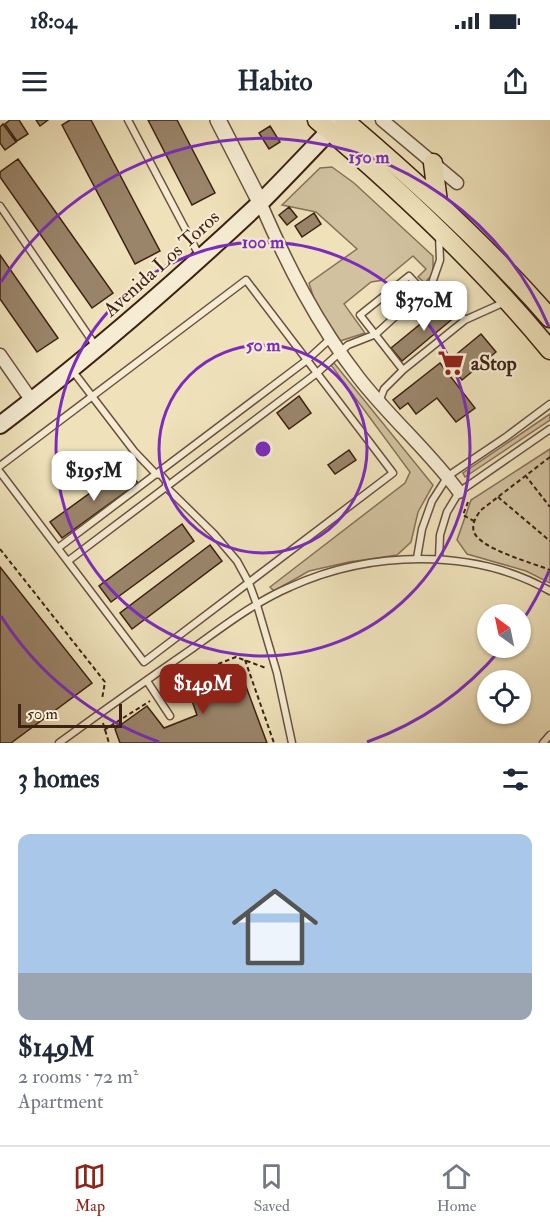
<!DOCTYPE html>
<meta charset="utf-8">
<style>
:root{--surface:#fff;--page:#f6f6f7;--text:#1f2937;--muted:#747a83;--line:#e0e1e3;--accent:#8f2418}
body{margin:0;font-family:"IM FELL Double Pica",serif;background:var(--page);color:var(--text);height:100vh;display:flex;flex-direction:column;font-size:22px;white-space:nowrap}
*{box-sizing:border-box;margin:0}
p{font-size:20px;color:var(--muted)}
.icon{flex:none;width:33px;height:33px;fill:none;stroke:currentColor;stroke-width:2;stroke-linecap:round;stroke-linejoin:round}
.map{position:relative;height:623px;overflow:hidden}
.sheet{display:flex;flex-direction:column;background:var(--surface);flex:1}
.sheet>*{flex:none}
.needle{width:39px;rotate:327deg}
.tools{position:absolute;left:477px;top:484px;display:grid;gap:12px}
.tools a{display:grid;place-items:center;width:54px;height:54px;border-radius:50%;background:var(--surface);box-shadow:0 2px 4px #0004;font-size:30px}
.scale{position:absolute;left:18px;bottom:15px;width:104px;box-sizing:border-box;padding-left:6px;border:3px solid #3d2113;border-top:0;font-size:16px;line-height:21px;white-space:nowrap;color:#3d2113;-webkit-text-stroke:4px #f5ecd3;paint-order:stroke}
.price{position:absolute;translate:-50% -51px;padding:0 14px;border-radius:12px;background:#fff;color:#222;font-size:20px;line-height:39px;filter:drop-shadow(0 2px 3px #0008)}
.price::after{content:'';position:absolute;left:50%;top:36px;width:18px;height:14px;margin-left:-9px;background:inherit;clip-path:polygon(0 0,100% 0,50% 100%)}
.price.active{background:var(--accent);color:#fff}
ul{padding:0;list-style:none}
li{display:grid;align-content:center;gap:12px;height:318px;padding:0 18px}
li span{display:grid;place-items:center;height:186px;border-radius:12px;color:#555}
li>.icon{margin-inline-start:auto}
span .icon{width:108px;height:108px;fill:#fffc;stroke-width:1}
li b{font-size:26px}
h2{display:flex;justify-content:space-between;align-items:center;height:72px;padding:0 18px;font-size:26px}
.status{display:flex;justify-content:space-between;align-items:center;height:42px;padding:0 30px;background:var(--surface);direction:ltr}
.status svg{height:16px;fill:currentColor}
header{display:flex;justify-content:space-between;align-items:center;height:78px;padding:0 18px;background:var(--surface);font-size:27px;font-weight:700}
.menu{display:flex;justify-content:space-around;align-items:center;height:84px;border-top:2px solid var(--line);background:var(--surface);font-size:16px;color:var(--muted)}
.menu a{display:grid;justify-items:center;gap:3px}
.menu .active{color:var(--accent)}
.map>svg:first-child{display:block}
</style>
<div class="status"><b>18:04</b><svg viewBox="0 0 49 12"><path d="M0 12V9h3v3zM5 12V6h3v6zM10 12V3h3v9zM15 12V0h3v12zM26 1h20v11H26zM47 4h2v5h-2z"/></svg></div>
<header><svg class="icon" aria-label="menu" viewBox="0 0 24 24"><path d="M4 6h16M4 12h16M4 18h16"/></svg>Habito<svg class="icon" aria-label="share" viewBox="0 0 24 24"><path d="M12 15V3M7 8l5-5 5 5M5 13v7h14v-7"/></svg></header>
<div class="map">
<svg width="550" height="623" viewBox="0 0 550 623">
<rect width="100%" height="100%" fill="#efe2bb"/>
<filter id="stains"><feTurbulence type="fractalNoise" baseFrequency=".00333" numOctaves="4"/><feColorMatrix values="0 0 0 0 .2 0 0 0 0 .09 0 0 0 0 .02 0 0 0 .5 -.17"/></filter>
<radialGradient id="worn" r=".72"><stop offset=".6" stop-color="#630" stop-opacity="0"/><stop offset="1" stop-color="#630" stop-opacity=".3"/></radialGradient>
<path fill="#d1c19e" stroke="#877158" stroke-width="1.5" d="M332 47 354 63 433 136V153L425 163 418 157 426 149 413 136 384 160 371 162 344 184 365 213 340 221 315 182 309 163 357 129 316 92 282 85 320 48Z
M334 243 433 365 418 392 411 422 397 435 349 442 309 451 274 471 270 467 405 363 410 352 331 245Z
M550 294V300L465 357 463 353Z
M550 329V463L526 451 467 434 457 420 471 380Z"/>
<path fill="#9a856a" stroke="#3d2113" stroke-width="1.5" d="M10 0H19L28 14 17 21 5 4Z
M36 0H48L40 6Z
M70 0H91L160 131 135 144 62 5Z
M148 0H177L215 73 192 85Z
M3 4 16 22 5 30 0 23V7Z
M270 6 280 22 269 29 259 13Z
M18 39 113 173 92 188 0 57V52Z
M289 87 297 97 287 105 279 95Z
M314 93 321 104 302 117 295 106Z
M0 135 58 218 37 232 0 179Z
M446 183 456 196 402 241 391 228Z
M481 214 496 232 462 260 447 242Z
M440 243 475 288 456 302 437 278 416 294 408 283 400 289 393 280Z
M299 276 311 293 289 309 277 293Z
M349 330 356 340 335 354 328 345Z
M126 347 138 363 62 418 50 402Z
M182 404 194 421 111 482 99 466Z
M210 425 222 441 132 509 120 493Z
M0 447 92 563 11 623H0Z
M238 545 267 623H120L115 609 147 586 164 608 197 595 185 561Z"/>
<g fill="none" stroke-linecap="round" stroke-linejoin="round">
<g stroke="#6a513d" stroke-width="9">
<path id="service" d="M128 0 200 137
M0 86 97 228
M432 163 465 200
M72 250 134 331 156 354 161 355 166 361V367L214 414 237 441 249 463 257 485 277 553 292 623
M403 250 360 195 409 156 423 171
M379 282 384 269 403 250 465 200 505 182
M0 346 246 160 393 353 144 542 0 352
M58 428 307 240 330 219
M417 438 422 409 432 381 448 356 506 317 550 284
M439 438 440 415 447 392 459 372 550 309
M68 441 317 253 348 225 376 214 432 163 440 140 439 115
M147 561 170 596
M59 623C103 591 148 559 193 528 224 506 255 482 290 467 369 431 473 427 550 471
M543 623 550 615"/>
</g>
<g stroke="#6a513d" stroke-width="15">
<path id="minor" d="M382 0 457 63
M260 82C287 145 317 204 359 258 390 298 429 331 459 372
M0 235 32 281"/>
</g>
<g stroke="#6a513d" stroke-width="18">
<path id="tertiary" d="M218 0 260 82"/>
</g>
<g stroke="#3d2113" stroke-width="20">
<path id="secondary" d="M0 305C91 236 177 161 260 83 287 56 313 28 339 1"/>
</g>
<g stroke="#3d2113" stroke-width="21">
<path id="primary" d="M317 0C401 71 480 145 550 230
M344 0C417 62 487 126 550 198
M433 43 438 82"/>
</g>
<path stroke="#3d2113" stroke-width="2" stroke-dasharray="4.5 3" stroke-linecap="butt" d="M550 337 481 390C477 395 471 404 474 412 480 429 533 443 550 450
M525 355 550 387
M498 377 550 421
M468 382 463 395 474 401
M0 429 105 562 102 579
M245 540 274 623
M165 571 187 556 236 537 266 548
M103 603 109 623
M104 610 150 581"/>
<use href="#service" stroke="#f5ecd3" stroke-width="6"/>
<use href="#minor" stroke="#f5ecd3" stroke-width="12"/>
<use href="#tertiary" stroke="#f5ecd3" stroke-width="15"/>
<use href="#secondary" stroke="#f5ecd3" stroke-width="16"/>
<use href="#primary" stroke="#efe2bb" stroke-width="18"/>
</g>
<g fill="none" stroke="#7b2cbf" stroke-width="3">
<circle cx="263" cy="329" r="104"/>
<circle cx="263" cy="329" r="207"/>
<path d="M549 451A311 311 0 0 1 521 503M501 529A311 311 0 0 1 367 622M159 622A311 311 0 0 1 1 496M1 162A311 311 0 0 1 549 207"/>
</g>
<defs>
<g id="supermarket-bare" transform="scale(2.07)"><path d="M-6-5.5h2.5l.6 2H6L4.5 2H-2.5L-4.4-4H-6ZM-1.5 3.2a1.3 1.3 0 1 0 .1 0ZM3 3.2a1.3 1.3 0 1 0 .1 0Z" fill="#8f2418" stroke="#f5ecd3" stroke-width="2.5" paint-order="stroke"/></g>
</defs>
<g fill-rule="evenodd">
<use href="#supermarket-bare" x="451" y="243"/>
</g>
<g text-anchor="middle" stroke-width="4.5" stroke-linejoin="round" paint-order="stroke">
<g font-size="20" fill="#3d2113" stroke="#f5ecd3">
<text transform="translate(161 143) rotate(-42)" y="7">Avenida Los Toros</text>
</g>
<g font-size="20" font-weight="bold" fill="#3d2113" stroke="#f5ecd3" text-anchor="start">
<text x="471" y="250">aStop</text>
</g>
</g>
<circle cx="263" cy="329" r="9" fill="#7b2cbf" stroke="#f5ecd3" stroke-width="3"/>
<g font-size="18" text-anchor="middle" font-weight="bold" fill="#7b2cbf" stroke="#f5ecd3" stroke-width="4.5" stroke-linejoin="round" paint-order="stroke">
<text x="369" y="43">150 m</text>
<text x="263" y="128">100 m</text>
<text x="263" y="231">50 m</text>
</g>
<rect width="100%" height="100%" filter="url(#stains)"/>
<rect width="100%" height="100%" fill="url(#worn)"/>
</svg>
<div class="tools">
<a><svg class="needle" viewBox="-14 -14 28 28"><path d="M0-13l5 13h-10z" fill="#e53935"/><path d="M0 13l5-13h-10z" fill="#747a83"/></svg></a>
<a><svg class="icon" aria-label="locate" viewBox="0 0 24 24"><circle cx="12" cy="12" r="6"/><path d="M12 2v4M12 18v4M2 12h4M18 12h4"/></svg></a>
</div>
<div class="scale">50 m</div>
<b class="price" style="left:424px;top:212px">$370M</b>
<b class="price" style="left:94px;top:382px">$195M</b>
<b class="price active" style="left:203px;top:595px">$149M</b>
</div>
<section class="sheet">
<h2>3 homes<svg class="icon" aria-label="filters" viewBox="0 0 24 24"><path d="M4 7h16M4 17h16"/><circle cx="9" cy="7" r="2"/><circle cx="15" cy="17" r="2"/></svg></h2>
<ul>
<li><span style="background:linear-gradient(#a9c7e8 75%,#9aa5b1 0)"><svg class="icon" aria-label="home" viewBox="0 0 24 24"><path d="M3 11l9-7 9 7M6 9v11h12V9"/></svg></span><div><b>$149M</b><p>2 rooms · 72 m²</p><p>Apartment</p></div></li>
</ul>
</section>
<nav class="menu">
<a class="active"><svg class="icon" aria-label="map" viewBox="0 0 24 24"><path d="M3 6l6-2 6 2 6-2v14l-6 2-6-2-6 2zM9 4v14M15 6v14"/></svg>Map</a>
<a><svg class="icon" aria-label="saved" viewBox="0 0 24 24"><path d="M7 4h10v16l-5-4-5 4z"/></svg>Saved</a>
<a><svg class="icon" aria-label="home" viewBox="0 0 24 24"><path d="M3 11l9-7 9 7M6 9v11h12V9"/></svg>Home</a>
</nav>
